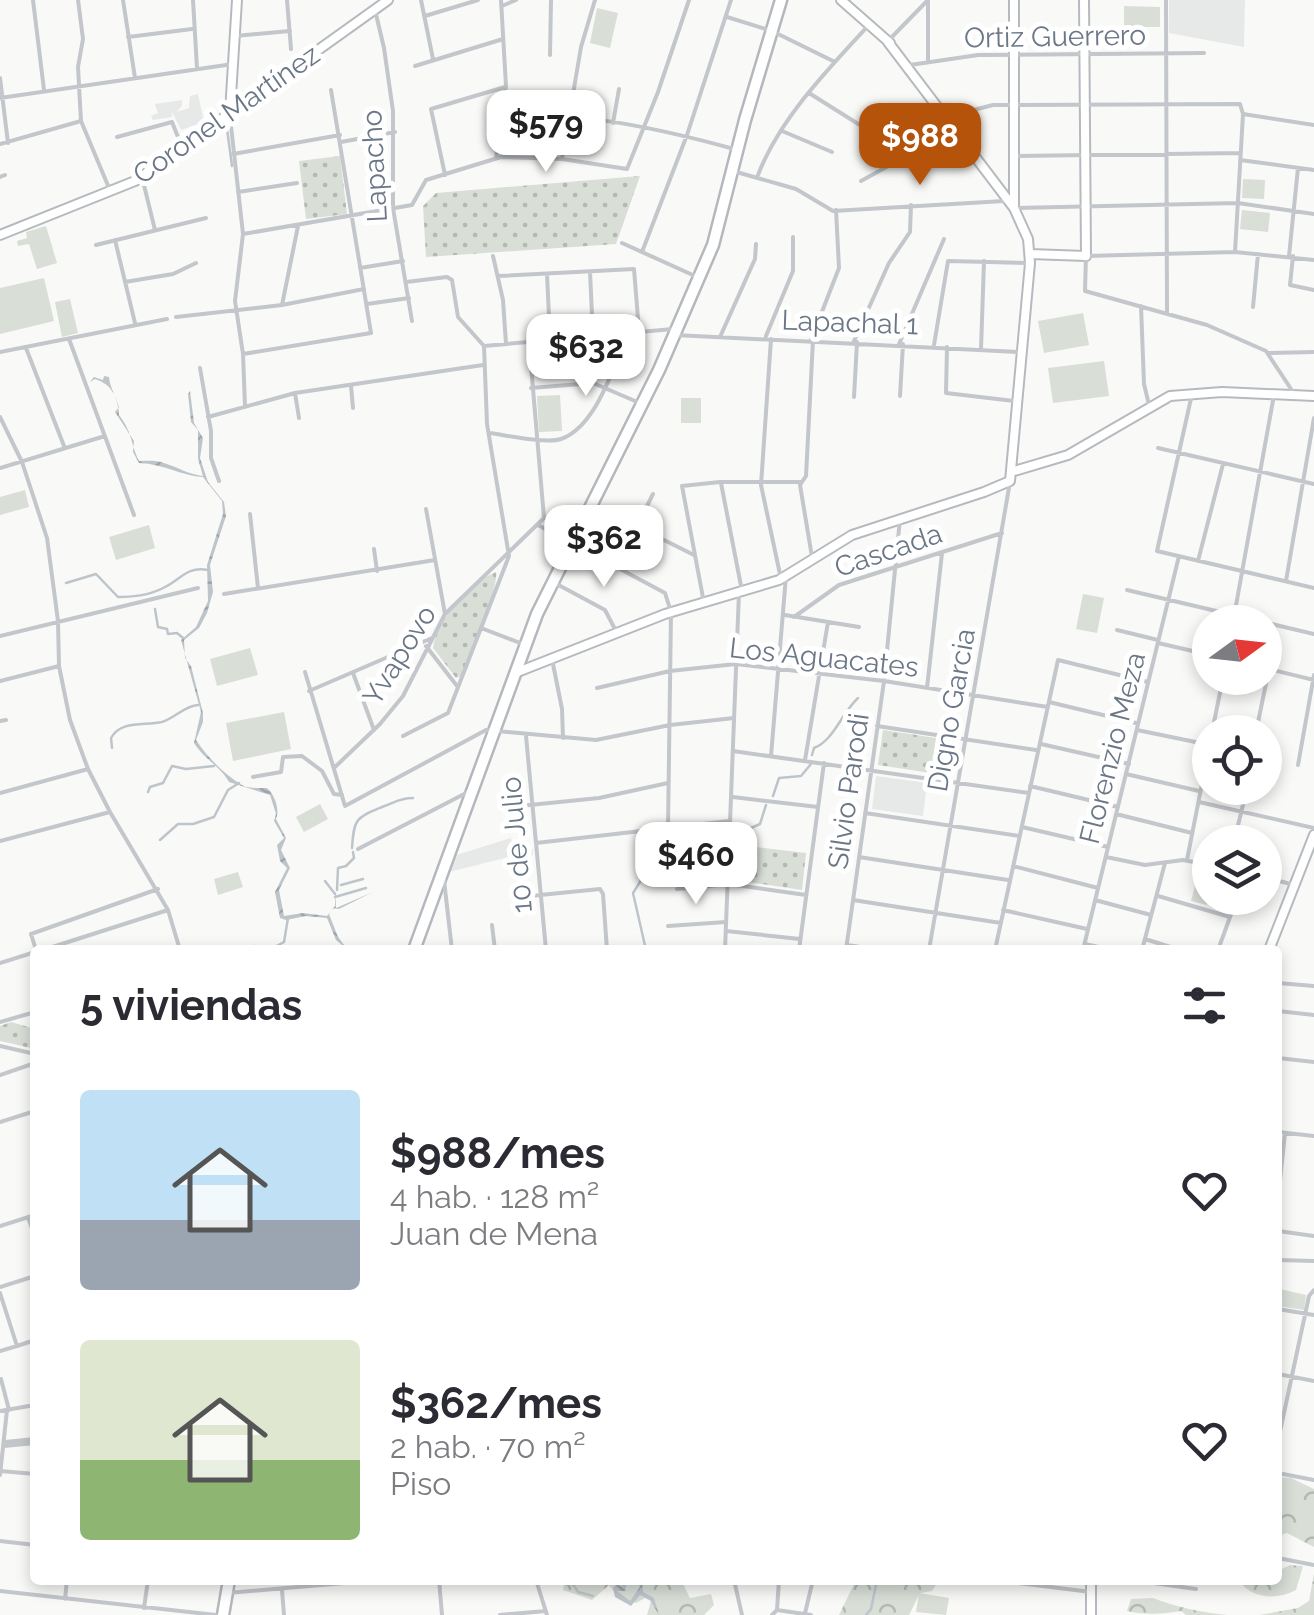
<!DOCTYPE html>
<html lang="es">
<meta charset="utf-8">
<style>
:root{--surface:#fff;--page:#f2f2f3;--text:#2b2b33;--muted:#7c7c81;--accent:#b45309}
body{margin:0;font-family:Raleway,sans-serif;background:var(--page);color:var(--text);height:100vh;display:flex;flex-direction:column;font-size:38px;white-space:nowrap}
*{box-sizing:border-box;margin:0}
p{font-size:32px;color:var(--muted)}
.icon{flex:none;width:55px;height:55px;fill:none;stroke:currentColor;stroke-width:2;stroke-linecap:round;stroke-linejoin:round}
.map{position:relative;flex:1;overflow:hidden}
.drawer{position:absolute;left:30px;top:945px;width:1252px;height:640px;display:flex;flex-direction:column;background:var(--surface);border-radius:10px;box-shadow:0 5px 15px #0003}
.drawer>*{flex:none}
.needle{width:65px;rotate:75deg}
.tools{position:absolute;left:1192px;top:605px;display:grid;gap:20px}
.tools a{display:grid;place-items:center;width:90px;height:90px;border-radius:50%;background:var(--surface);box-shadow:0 5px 15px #0003;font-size:50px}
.price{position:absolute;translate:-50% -85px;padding:0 22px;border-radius:20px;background:#fff;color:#222;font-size:32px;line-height:65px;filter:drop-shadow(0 2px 5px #0008)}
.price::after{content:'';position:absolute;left:50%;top:60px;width:30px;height:22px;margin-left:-15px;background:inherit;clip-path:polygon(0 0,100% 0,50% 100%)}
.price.on{background:var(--accent);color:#fff}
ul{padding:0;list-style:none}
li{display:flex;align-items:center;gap:30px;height:250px;padding:0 50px}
li span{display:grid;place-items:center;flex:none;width:280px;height:200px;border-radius:10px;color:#555}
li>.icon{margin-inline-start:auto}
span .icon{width:120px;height:120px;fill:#fffc;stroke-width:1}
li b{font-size:42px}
h2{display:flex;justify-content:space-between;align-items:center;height:120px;padding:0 50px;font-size:42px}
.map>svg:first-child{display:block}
</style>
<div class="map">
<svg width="1314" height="1615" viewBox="0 0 1314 1615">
<defs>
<pattern id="forest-crowns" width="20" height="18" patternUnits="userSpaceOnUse" patternTransform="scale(2.5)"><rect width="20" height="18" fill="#d9ded7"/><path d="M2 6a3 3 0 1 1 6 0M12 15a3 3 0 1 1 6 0" fill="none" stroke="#b4b9b4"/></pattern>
<pattern id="park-dots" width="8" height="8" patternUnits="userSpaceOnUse" patternTransform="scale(2.5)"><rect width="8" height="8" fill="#d9ded7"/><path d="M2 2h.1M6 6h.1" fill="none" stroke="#b4b9b4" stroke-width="1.8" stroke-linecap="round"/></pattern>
<pattern id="water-waves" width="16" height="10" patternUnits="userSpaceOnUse" patternTransform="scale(2.5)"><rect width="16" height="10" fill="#bdc5cb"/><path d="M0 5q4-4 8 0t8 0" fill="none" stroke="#9ea5aa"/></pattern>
</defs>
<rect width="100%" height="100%" fill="#f9f9f8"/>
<path fill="#e7e8e8" d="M1169 0H1245L1244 47 1169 33Z
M198 94 204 122 181 130 172 112V117L153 120 151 116 158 113 155 104 182 100V106L176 112 189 108 190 96Z
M876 776 927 783 923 816 872 809Z
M511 838 513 850 533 849V855L513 856 445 873 453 856Z"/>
<path fill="#d9ded7" d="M1124 6 1160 7V27H1124Z
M597 8 618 13 610 48 590 43Z
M1243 179 1265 180 1264 199 1242 198Z
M1242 210 1270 213 1268 232 1240 229Z
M46 226 57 263 37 269 29 244 18 246 17 241 27 238 26 232Z
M44 278 54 321 0 334V288Z
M70 299 78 333 62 337 55 302Z
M1083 313 1089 345 1044 353 1038 321Z
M1104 361 1109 396 1053 403 1048 368Z
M560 395 562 431 539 432 537 396Z
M681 398H701V423H681Z
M25 490 29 507 0 515V497Z
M149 525 155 548 116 560 109 537Z
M1083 594 1104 598 1097 633 1076 629Z
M250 648 258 675 217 686 210 659Z
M284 712 291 749 233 761 226 723Z
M320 804 328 819 304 832 296 817Z
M1199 870 1210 873 1207 905 1191 901Z
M238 872 243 887 218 895 214 879Z
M1280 1289 1306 1295 1304 1310 1278 1306Z
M919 1593 949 1598 946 1615 916 1612Z"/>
<path fill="url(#forest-crowns)" d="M1278 1477 1291 1478 1314 1489V1547L1287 1533 1278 1536Z
M1290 1565 1303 1566 1296 1590C1278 1600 1253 1599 1240 1582L1278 1580V1571Z
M1314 1574V1615H1259L1298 1608 1309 1601Z
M565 1580H681L690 1598 711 1594 714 1605 704 1615H647L651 1601 645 1598 636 1603 620 1599 609 1585 592 1600 563 1590Z
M856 1580H939L932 1591 920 1593 909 1615H839Z
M1153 1598C1176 1607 1204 1613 1227 1615H1186L1181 1611C1163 1614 1145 1615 1127 1611L1131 1599Z"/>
<path fill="url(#park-dots)" d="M340 156 347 214 306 219 299 161Z
M640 176 616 244 426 257 423 206 436 193Z
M496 572C499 589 469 653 462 676L456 678 433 648C437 619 470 582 496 572Z
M883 730 936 738 931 773 878 765Z
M738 845 806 853 802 890 734 880Z
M11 1022 35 1029V1049L0 1041V1026Z"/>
<path fill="url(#water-waves)" d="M104 376 109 377C110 390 119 400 119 415 132 431 131 445 139 461 147 461 156 460 164 463 177 467 190 475 203 476L198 459V430L191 422 188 394 190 391 194 423 203 438 200 458 208 482 224 502 226 516 210 565 213 592 207 613 199 628 184 640 185 658 191 666 203 713V722L196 740C208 758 225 775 242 785 248 789 260 788 267 788 275 795 280 810 276 819L286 838 281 850 290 868 279 890 284 916 303 913 327 916 335 906 336 890V908L373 892 339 909 333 908 329 914 338 937 348 950 336 940 327 918 306 916 286 920 280 918 275 892 287 868 280 861 277 845 284 838 274 821 276 814 270 795 229 782C220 766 204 759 194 743L201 712 181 640 196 627 208 601 207 565 223 514 222 501 203 477C182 476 164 464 139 463L133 452 134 441 115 412 119 407C114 392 110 384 95 379L90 382 94 377 103 380Z
M619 1580H628L625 1591H617L630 1601 640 1587 635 1580H642L643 1592 654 1598 659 1615 650 1600 640 1595 631 1606 615 1597 613 1588 616 1585 622 1586Z"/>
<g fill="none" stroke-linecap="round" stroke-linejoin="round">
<path stroke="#bdc5cb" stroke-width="2.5" d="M227 129 232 166
M66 583 96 574 118 597C133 597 151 595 165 587 181 579 187 566 208 570
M155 609 158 627 167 629 168 634 177 633 183 638
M112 748 111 738C121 720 144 726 162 722 175 718 184 706 198 705
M812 755 814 748C834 740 841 714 858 698
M148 792 150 787 163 783 172 766 186 769 214 766
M773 796 779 778 801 776 811 764
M742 832 760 824 766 805
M160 840 178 824H193L214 817 228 790 239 783
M352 848C354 818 356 818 382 807 394 803 399 798 413 798
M674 863 726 829
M325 881 335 894
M341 885 363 879
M337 890 338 868 346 866 354 858 353 852
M335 897 366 888
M254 946 269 950 284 942 288 918
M646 950 633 893 645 874 662 866
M564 1582C572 1582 574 1585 578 1592L593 1596
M866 1615 871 1609 877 1580"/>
<g stroke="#b6babf" stroke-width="12">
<path id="secondary" d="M841 0 890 43
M1014 0V205
M230 112 237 0
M0 235 135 181 388 0
M1030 254 1086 256 1084 0
M1011 472 1068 455 1170 396 1222 392 1314 396
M515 673 665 614 779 580 852 535 984 492 1010 481 1030 263 1028 239 1014 208 888 42
M1269 950 1314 835
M1091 1615V1580"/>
</g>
<g stroke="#b4b8bd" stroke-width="15">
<path id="primary" d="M414 950 537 614 659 370 713 245 745 120 781 0
M223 1615 229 1580"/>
</g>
<path stroke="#c3c6ca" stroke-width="4" d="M33 0 44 90
M78 0 83 39 78 67 81 121 109 188
M123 0 135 78
M193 0 197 68
M287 0 291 49
M421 0 433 59
M928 0V61
M1166 0 1167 313
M502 6 516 0
M375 10 384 48 393 111V208L412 321
M425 16 478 0
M727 17 772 31 833 61
M235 36 290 31
M128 37 192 29
M887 42 926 2
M550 55 551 0
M910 65 978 55 1204 53
M415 66 503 39
M0 78 8 143
M809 93 863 127
M0 98 233 64
M502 114C581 112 658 128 734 149
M1243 114 1314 125
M950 116 993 105 1240 104 1243 114 1235 252
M230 117 243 234 235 301 243 354 245 407
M613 123 619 89
M782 131 832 152
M117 137 172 122 182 147
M341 142 395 132
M0 144 81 121
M233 154 340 135
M1014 156 1240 153
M496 158 506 86 501 0
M562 159 581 47 595 0
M1240 160 1314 170
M733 171 796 189 833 211 1004 201
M445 175 431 109 505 87
M758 175C779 120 827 70 867 27
M0 177 5 175
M142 177 155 230
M861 181 959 127
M238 192 297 183
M1015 208 1238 203 1314 214
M243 234 412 205 426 180 501 157 562 159 627 169 658 92 689 0
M115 240 135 323
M622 243 695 276
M96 245 206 218
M642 252 687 135 731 0
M493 256 503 300 506 344
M1289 256 1298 168
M1293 256 1290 285 1314 290
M360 268 403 261
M590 272 593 336
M547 274 550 339
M498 276 634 269 639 331
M125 282 173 274 196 263
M367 304 409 298
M282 305 298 226
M1141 306 1144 384 1149 405
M1253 307 1258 254
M176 317 282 305 364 289
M675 335 1020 352
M766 336 793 271V237
M720 337 755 259 756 244
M69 339 134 515
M771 339 761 485 781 579
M811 340 839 268 836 210
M854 341 889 263 910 232 911 205
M899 344 944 239
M934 345 948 261 1027 263
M484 346 673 329
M947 347 946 393 1014 401
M26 348 64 446
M981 349 984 261
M0 352 167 319
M1269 353 1314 352
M243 354 371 333 331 90
M200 368 211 431V458L219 481
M351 386 353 408
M531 388 593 383 642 404
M1293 392 1266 351 1207 325 1085 291 1086 256 1235 252 1314 260
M295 393 299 418
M1192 394 1157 551 1314 588
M900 396 903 344
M854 397 857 342
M0 417 22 462 47 538 58 621 59 666 70 720 88 769 110 812 168 910 180 950
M208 417 295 393 483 365
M489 433C506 435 545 444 561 439 597 426 614 365 628 333
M1158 448 1314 484
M0 468 105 436
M721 483 742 591
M592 504 694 555
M426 509 445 614
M250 514 258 588
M538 525 665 593 671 612 668 828
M637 526 653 494
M374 549 377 571
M812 557 800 485 806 476 813 340
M1198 561 1223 464
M1286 581 1314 418
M553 582 605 610 617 633
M1127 590 1314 634
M224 594 435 560
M704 603 682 486 720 482H801
M785 615 859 627
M794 617 839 585 1002 533
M1233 622 1274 395
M481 628 523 644
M1117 630 1158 640
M0 636 198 588
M1158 643 1210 655
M426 646 457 686
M552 659 562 709 563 738
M1265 668 1314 680
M305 672 345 806 486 730 596 740 670 725 734 718
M353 673 374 730
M0 681 59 666
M597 688 670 671 736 664 884 681 1048 707
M927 688 942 553
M309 691 432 638
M1049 702 1136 723
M0 721 6 720
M877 726 1036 750
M1137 730 1210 745
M1212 732 1223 678
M1256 732 1269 669
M403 736 448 713 509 556 487 424 484 346 458 317 452 280 447 277 406 282
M526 736 546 950
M1041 744 1129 764
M733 751 1029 793
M771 756 786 576
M805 760 828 622
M1298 765 1314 675
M335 767 380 724 403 696 445 614 544 518 529 342
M1126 774 1199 791
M253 777 281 772 283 757 302 756 322 771 334 794 342 795
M1030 786 1118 807
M0 793 88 769
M733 797 818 807
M1199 802 1314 828
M510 807 599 798 668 783
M865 813 1019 836
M1116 814 1192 833
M1022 827 1108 847
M0 841 110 812
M1234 842 1247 788
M536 843 729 821
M358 849 470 791
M859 857 1008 880
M1106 857 1145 865 1183 860 1210 865
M1187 860 1210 743
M1013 866 1098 888
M1265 877 1294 885
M444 880 452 950
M677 889 728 884 806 895
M1158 896 1230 917
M520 897 600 889 603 894 607 950
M853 900 1001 923
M1095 900 1151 915
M1003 910 1087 929
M492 925 495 950
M668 926 726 922
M726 931 800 939
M1145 939 1180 950
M1085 944 1112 950
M847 945 880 950
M36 950 31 934 158 889
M43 950 168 910
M725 950 739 592
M799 950 824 763
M846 950 884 681 900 519
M929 950 1010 482
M995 950 1058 660 1148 682
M1083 950 1179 556
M1142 950 1165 863
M1218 950 1237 898
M0 963 35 952
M1278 983 1314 986
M1278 1011 1314 1015
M0 1022 35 1012
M0 1046 35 1054
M1278 1058 1314 1062
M0 1075 35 1063
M0 1122 35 1111
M1278 1132 1314 1136
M1278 1199 1285 1133
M28 1217 35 1237
M0 1226 35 1215
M1278 1231 1314 1236
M1278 1260 1314 1261
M0 1287 35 1276
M0 1293 17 1346 35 1340
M1278 1309 1314 1315
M0 1351 17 1346
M1278 1374 1314 1381
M1 1379 9 1410
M0 1411 35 1405
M1278 1441 1309 1296 1314 1290
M5 1442 35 1439
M4 1446 35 1443
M0 1471 35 1474
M1278 1473 1314 1480
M0 1475 7 1410
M0 1541 35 1545
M1278 1558 1314 1565
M439 1580 442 1615
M536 1580 547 1615
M734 1580 742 1615
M1132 1580 1196 1589
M1009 1582 1091 1592
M282 1590 284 1615
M0 1591 216 1615
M227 1593 380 1580
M65 1599 67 1580
M144 1608 148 1580
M777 1610 779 1580
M805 1613 813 1580
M500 1615 546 1611
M772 1615 777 1610 811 1615"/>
<use href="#secondary" stroke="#fff" stroke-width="8"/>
<use href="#primary" stroke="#fff" stroke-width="10"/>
</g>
<g text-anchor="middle" stroke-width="10" stroke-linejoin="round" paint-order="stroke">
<g font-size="28" fill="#6b7786" stroke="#fff">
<text transform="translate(1055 36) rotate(-1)" y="10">Ortiz Guerrero</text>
<text transform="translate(226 114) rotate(-35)" y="10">Coronel Martínez</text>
<text transform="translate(374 166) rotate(-93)" y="10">Lapacho</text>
<text transform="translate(850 322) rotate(2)" y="10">Lapachal 1</text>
<text transform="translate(888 550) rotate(-19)" y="10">Cascada</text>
<text transform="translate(399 655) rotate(-58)" y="10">Yvapovo</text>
<text transform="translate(824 657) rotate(6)" y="10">Los Aguacates</text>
<text transform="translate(951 710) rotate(-80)" y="10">Digno Garcia</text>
<text transform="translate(1112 748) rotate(-76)" y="10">Florenzio Meza</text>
<text transform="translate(848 791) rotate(-82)" y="10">Silvio Parodi</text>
<text transform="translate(516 845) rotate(-95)" y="10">10 de Julio</text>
</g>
</g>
</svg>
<div class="tools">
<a><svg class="needle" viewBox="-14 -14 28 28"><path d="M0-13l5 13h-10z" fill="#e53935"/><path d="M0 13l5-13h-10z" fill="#7c7c81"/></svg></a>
<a><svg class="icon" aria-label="locate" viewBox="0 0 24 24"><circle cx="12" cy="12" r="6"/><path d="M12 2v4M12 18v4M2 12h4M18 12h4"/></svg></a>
<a><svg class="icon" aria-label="layers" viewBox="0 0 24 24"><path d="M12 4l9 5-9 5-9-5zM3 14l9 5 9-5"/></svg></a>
</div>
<b class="price" style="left:546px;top:175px">$579</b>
<b class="price on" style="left:920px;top:188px">$988</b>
<b class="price" style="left:586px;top:399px">$632</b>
<b class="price" style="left:604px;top:590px">$362</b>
<b class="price" style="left:696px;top:907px">$460</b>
<section class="drawer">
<h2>5 viviendas<svg class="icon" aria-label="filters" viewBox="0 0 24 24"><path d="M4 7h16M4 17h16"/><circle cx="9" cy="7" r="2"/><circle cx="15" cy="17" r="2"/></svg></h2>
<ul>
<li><span style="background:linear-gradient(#bfe0f5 65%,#9aa5b1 0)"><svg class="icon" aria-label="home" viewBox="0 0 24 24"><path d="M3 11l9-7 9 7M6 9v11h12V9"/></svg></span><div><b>$988/mes</b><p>4 hab. · 128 m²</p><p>Juan de Mena</p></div><svg class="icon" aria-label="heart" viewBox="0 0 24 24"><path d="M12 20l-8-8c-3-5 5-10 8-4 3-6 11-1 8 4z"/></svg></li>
<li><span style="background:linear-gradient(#dfe7d0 60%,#8fb573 0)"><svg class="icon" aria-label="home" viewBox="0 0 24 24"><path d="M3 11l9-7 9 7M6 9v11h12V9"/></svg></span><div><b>$362/mes</b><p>2 hab. · 70 m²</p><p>Piso</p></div><svg class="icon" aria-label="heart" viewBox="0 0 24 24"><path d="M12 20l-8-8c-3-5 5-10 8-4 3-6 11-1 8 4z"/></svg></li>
</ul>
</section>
</div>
